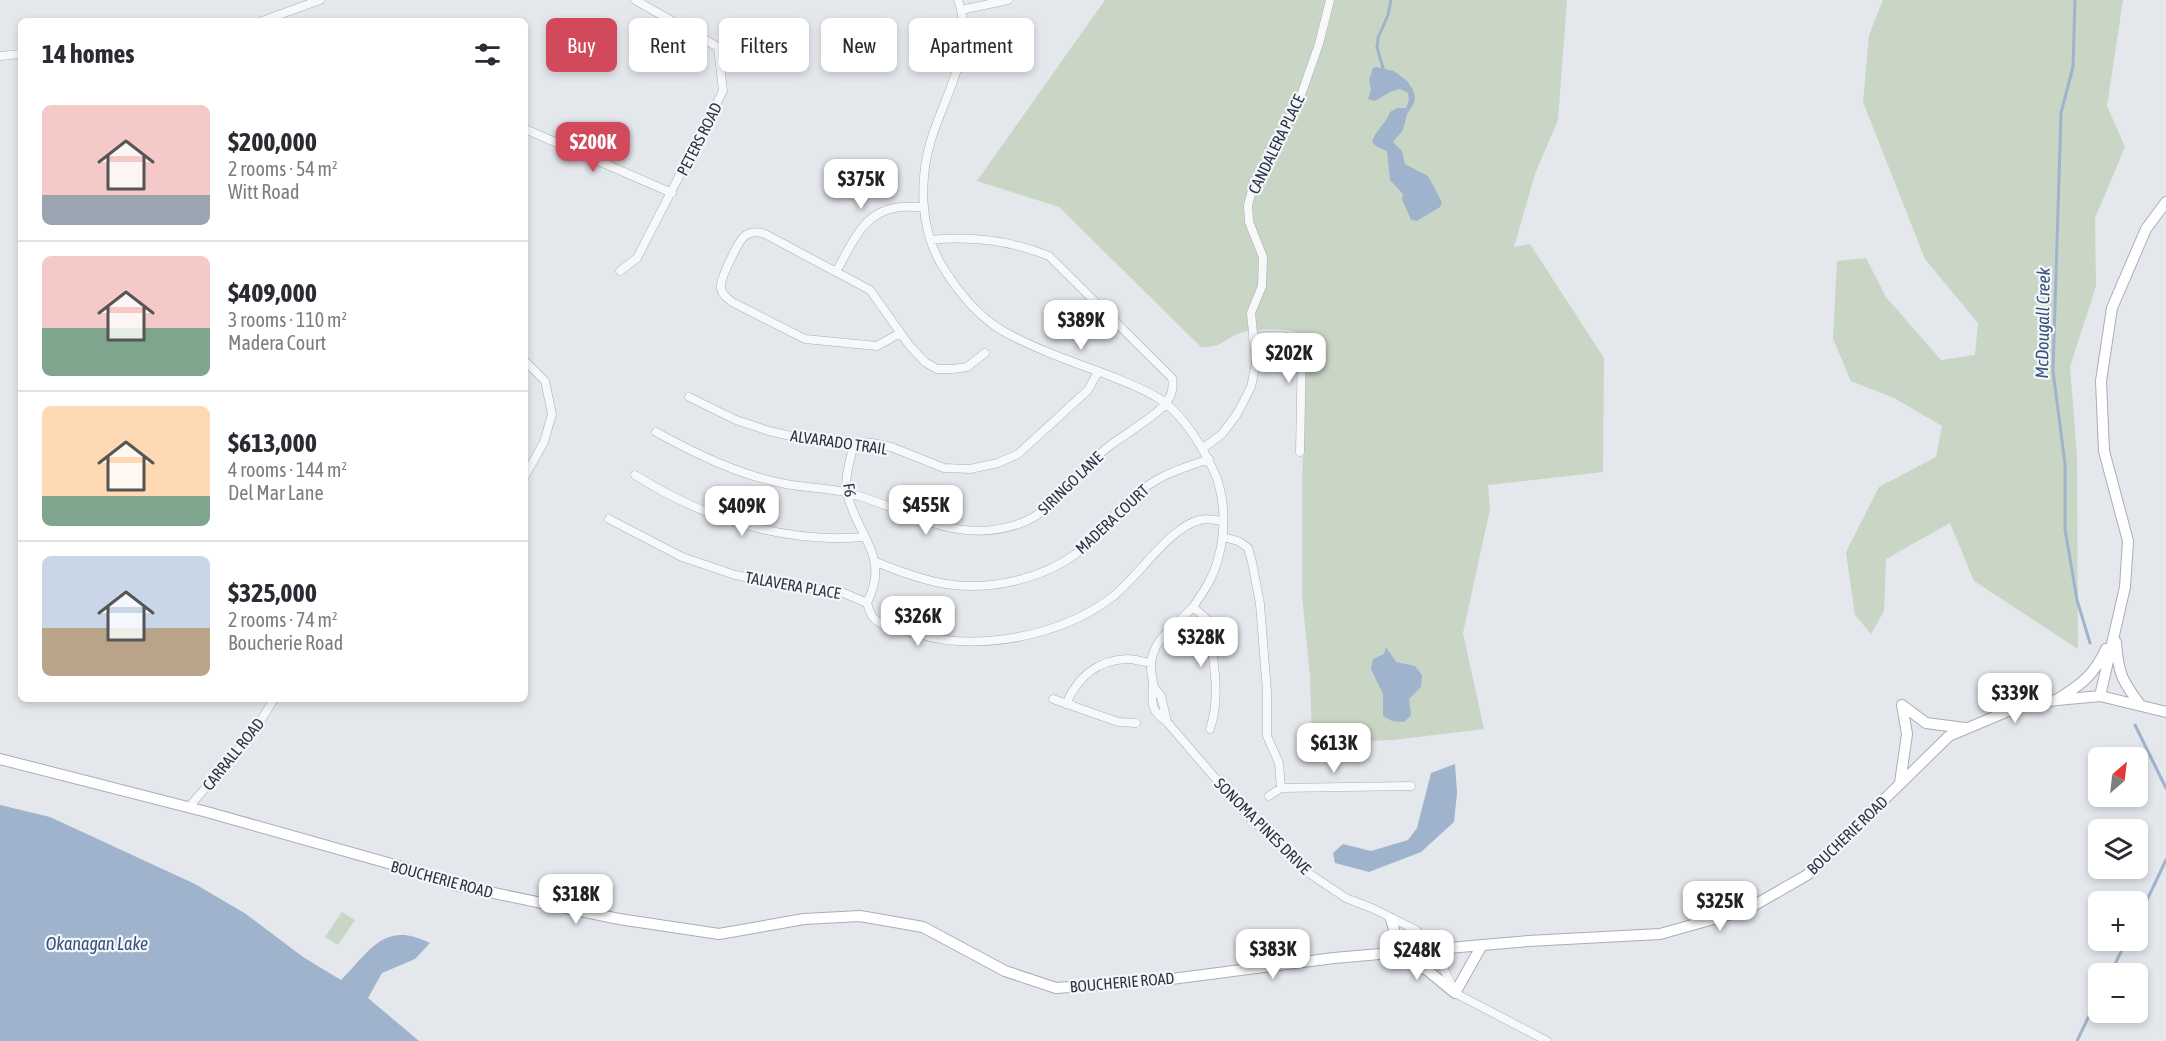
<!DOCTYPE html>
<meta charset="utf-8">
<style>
:root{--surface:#fff;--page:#f7f7f7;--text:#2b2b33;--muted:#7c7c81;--line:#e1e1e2;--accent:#d1495b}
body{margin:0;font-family:"Asap Condensed",sans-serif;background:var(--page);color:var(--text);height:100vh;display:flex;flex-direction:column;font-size:22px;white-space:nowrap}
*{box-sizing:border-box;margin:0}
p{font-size:20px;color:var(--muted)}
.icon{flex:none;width:33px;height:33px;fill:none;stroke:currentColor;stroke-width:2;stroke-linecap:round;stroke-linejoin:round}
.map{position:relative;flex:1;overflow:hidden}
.details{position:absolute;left:18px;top:18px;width:510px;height:684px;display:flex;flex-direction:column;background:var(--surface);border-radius:9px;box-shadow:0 3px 9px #0003}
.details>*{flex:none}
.banner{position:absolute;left:546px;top:18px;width:570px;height:54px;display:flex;gap:12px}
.needle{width:39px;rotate:28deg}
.controls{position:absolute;left:2088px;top:747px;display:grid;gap:12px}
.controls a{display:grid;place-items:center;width:60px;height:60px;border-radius:9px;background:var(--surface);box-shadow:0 3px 9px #0003;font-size:30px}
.price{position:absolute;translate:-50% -51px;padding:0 14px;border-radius:12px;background:#fff;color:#222;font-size:20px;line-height:39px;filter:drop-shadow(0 2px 3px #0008)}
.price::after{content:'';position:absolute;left:50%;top:36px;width:18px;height:14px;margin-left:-9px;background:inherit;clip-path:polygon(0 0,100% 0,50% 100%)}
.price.active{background:var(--accent);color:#fff}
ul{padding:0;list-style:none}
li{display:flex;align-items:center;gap:18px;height:150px;padding:0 24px}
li+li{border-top:2px solid var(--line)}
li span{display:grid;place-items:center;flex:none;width:168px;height:120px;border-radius:9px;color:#555}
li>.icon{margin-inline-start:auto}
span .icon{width:72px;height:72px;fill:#fffc;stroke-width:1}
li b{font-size:26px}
h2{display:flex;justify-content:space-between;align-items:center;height:72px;padding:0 24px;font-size:26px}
.tag{padding:0 21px;border-radius:9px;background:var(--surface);box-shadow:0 3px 9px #0003;font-size:21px;line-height:54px}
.tag.active{background:var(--accent);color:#fff}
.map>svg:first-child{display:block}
</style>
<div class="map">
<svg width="2166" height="1041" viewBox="0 0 2166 1041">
<rect width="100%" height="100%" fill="#e4e7ec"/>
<path fill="#c9d6c5" d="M1105 0H1567L1558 120 1535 174 1514 247 1530 244 1604 358 1603 472 1488 485 1490 509 1463 633 1484 729 1393 740 1312 743 1310 676 1302 596V487L1306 350C1306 346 1305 341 1303 337 1295 326 1256 329 1244 332 1226 337 1223 348 1201 347L1059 207 977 181Z
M1883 0H2123L2107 106 2125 147 2095 218 2096 286 2070 367 2077 456 2078 649 1974 581 1950 523 1886 559 1884 611 1871 634 1855 615 1846 552 1879 487 1936 457 1942 426 1894 398 1851 381 1833 339 1837 261 1866 258 1886 297 1941 360 1975 355 1978 323 1925 259 1863 102 1869 35Z
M342 912 355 920 338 945 325 937Z"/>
<path fill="#9fb4cc" d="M1376 67 1394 71 1407 81 1413 90 1415 97 1414 103 1407 114 1403 130 1393 142 1402 151 1405 164 1428 176 1442 202 1440 207 1417 221 1411 220 1402 199 1403 194 1390 180 1387 151 1377 147 1372 142C1376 129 1386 124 1390 112L1397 108H1406L1409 100 1408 93 1400 89 1390 92 1375 101 1368 99 1371 90 1369 80 1373 68Z
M1386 647 1396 662 1415 666 1422 675 1421 687 1409 699 1411 715 1404 722 1392 721 1383 716V694L1371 669 1373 659 1384 654Z
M1455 764 1457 793 1454 822 1421 852 1369 872 1335 863 1333 853 1343 844 1371 851 1408 840 1417 828 1431 773Z
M0 805 50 817 195 884 246 914 303 957 341 980C370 951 384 920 430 943L415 959 382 973 368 998 419 1041H0Z"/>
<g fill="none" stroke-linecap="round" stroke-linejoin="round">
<path stroke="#9fb4cc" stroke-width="3" d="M2075 0 2073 67 2061 113 2053 371 2065 464V529L2077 600 2090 643
M1383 68 1377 47 1378 38 1388 15 1391 0
M2135 725 2166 788
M2138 919 2166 860
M2110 974 2127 940
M2077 1041 2098 997"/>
<g stroke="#a9aeb7" stroke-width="9">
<path id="street" d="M958 0C976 50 945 94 931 140 919 180 920 228 941 264 957 291 976 315 1003 331 1035 349 1073 362 1108 375 1125 382 1142 388 1158 398 1176 409 1189 427 1200 445 1207 457 1214 469 1218 482 1228 514 1224 555 1208 584 1203 592 1198 600 1193 607 1177 625 1152 638 1151 665 1150 672 1154 680 1153 687 1151 704 1152 712 1167 722L1246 814 1307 872 1346 898 1374 909 1416 930 1435 949 1455 993 1547 1041
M961 10 1008 0
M262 21 320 0
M0 56 21 54
M525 129 672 193
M620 271 637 258 723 91 718 47 635 0
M836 272C851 246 862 213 895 208 904 206 914 207 923 207
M900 333 877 346 805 339 732 302C727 298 721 294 721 287 720 279 739 239 746 235 753 231 758 232 765 234L870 290 909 345 925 362 937 369H953L967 367 985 353
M1253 338C1271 335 1290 331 1302 348L1300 452
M525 361 545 381 552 414 544 442 525 476
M689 397 736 420 769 431 808 440 872 443 891 447 944 468 970 469 998 463 1018 454 1088 390 1098 372
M656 432C698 455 739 475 786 484 807 488 829 488 849 493 912 510 956 548 1024 522 1058 508 1081 466 1112 444 1124 435 1159 414 1166 403 1172 395 1174 387 1172 378L1049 256C1012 241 971 236 931 240
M854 443C851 458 844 477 847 493 857 537 891 555 867 603
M1202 449 1222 434 1237 414 1251 387 1256 363 1251 313 1262 286 1263 257 1249 222 1248 205 1254 183 1275 147 1300 98 1319 44 1330 0
M635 475C703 518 783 544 865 537
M609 519 682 557 735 575 799 587 839 591 867 603C868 607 870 612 872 616 880 628 905 630 918 634 979 652 1060 636 1111 598 1138 578 1169 527 1200 520 1206 518 1216 520 1222 521
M1223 537 1238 541 1248 548 1252 562 1260 604 1267 692V736L1279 763 1281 788
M876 562C898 571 922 580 946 584 990 591 1042 579 1077 553 1097 539 1110 517 1128 501 1154 477 1176 470 1209 459
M1193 607 1208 620C1212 656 1222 694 1210 729
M1153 686 1161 696 1167 722
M1053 699 1118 722 1136 723
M1066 704C1077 678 1097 660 1127 659 1135 659 1143 662 1151 663
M1269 796 1281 788 1411 786
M189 807 255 730 274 699"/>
</g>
<g stroke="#a9aeb7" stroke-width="12">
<path id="secondary" d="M2116 642C2118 673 2122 681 2141 706
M2100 696 2125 587 2128 541 2104 451 2101 381 2112 308 2146 229 2166 202
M2058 699C2082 684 2094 675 2106 649
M1902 705 1926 723 1965 728
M0 759 207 812 402 867 455 885 619 919 719 934 804 919 860 916 923 927 1005 971 1056 988 1156 981 1334 958 1528 941 1660 934 1746 910 1807 875 1949 736 2025 704 2057 700 2100 696 2166 712
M1900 783 1907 734 1902 705
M1388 953 1394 929 1391 919
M1389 954 1427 970 1455 993 1482 945"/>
</g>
<use href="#street" stroke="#f7f8fa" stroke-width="8"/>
<use href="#secondary" stroke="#fff" stroke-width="10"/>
</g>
<g text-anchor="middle" stroke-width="4.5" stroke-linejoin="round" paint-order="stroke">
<g font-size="16" fill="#2b3445" stroke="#f4f6f9">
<text transform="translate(699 139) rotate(-63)" y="6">PETERS ROAD</text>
<text transform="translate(1276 144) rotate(-64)" y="6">CANDALERA PLACE</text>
<text transform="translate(839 442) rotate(8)" y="6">ALVARADO TRAIL</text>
<text transform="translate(1070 483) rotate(-44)" y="6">SIRINGO LANE</text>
<text transform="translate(850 490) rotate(82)" y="6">F6</text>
<text transform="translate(1112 519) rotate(-43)" y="6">MADERA COURT</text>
<text transform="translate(793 585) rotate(10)" y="6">TALAVERA PLACE</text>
<text transform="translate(233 754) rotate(-51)" y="6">CARRALL ROAD</text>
<text transform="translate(1263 826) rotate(45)" y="6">SONOMA PINES DRIVE</text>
<text transform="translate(1847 835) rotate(-44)" y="6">BOUCHERIE ROAD</text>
<text transform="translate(442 879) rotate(15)" y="6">BOUCHERIE ROAD</text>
<text transform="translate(1122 982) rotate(-5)" y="6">BOUCHERIE ROAD</text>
</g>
<g font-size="18" font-style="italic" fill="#34527a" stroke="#f4f6f9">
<text transform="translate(2043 323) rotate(-89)" y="6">McDougall Creek</text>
<text x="97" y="950">Okanagan Lake</text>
</g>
</g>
</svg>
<div class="controls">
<a><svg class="needle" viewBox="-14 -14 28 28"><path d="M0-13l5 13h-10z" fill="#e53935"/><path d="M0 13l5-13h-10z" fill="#7c7c81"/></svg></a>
<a><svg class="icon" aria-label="layers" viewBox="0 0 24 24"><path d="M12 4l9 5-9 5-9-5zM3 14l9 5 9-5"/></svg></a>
<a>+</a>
<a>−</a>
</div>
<b class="price active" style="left:593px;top:173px">$200K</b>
<b class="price" style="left:861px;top:210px">$375K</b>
<b class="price" style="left:1081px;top:351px">$389K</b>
<b class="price" style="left:1289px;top:384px">$202K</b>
<b class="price" style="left:926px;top:536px">$455K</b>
<b class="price" style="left:742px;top:537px">$409K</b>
<b class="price" style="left:918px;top:647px">$326K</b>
<b class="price" style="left:1201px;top:668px">$328K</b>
<b class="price" style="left:2015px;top:724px">$339K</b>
<b class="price" style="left:1334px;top:774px">$613K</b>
<b class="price" style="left:576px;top:925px">$318K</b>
<b class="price" style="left:1720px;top:932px">$325K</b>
<b class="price" style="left:1273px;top:980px">$383K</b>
<b class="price" style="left:1417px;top:981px">$248K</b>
<div class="banner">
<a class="tag active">Buy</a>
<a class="tag">Rent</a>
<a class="tag">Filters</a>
<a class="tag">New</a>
<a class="tag">Apartment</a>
</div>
<section class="details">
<h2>14 homes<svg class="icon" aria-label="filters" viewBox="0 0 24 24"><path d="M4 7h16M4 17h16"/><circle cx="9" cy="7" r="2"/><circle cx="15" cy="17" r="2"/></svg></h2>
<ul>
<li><span style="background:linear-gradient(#f6c9c9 75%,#9aa5b1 0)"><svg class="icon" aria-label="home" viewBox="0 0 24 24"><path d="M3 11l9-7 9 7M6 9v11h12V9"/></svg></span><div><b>$200,000</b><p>2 rooms · 54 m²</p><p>Witt Road</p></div></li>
<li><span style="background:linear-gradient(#f6c9c9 60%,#7fa58c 0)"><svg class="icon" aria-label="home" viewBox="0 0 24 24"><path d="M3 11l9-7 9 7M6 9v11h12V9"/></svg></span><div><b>$409,000</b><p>3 rooms · 110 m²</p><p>Madera Court</p></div></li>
<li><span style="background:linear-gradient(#ffd9b3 75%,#7fa58c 0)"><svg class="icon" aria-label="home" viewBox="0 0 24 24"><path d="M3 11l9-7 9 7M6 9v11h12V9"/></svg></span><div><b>$613,000</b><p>4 rooms · 144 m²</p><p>Del Mar Lane</p></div></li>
<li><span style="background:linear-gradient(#c9d6e8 60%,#b9a48a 0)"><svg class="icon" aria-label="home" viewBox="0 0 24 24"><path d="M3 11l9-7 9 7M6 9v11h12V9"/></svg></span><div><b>$325,000</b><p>2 rooms · 74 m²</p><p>Boucherie Road</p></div></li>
</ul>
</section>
</div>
